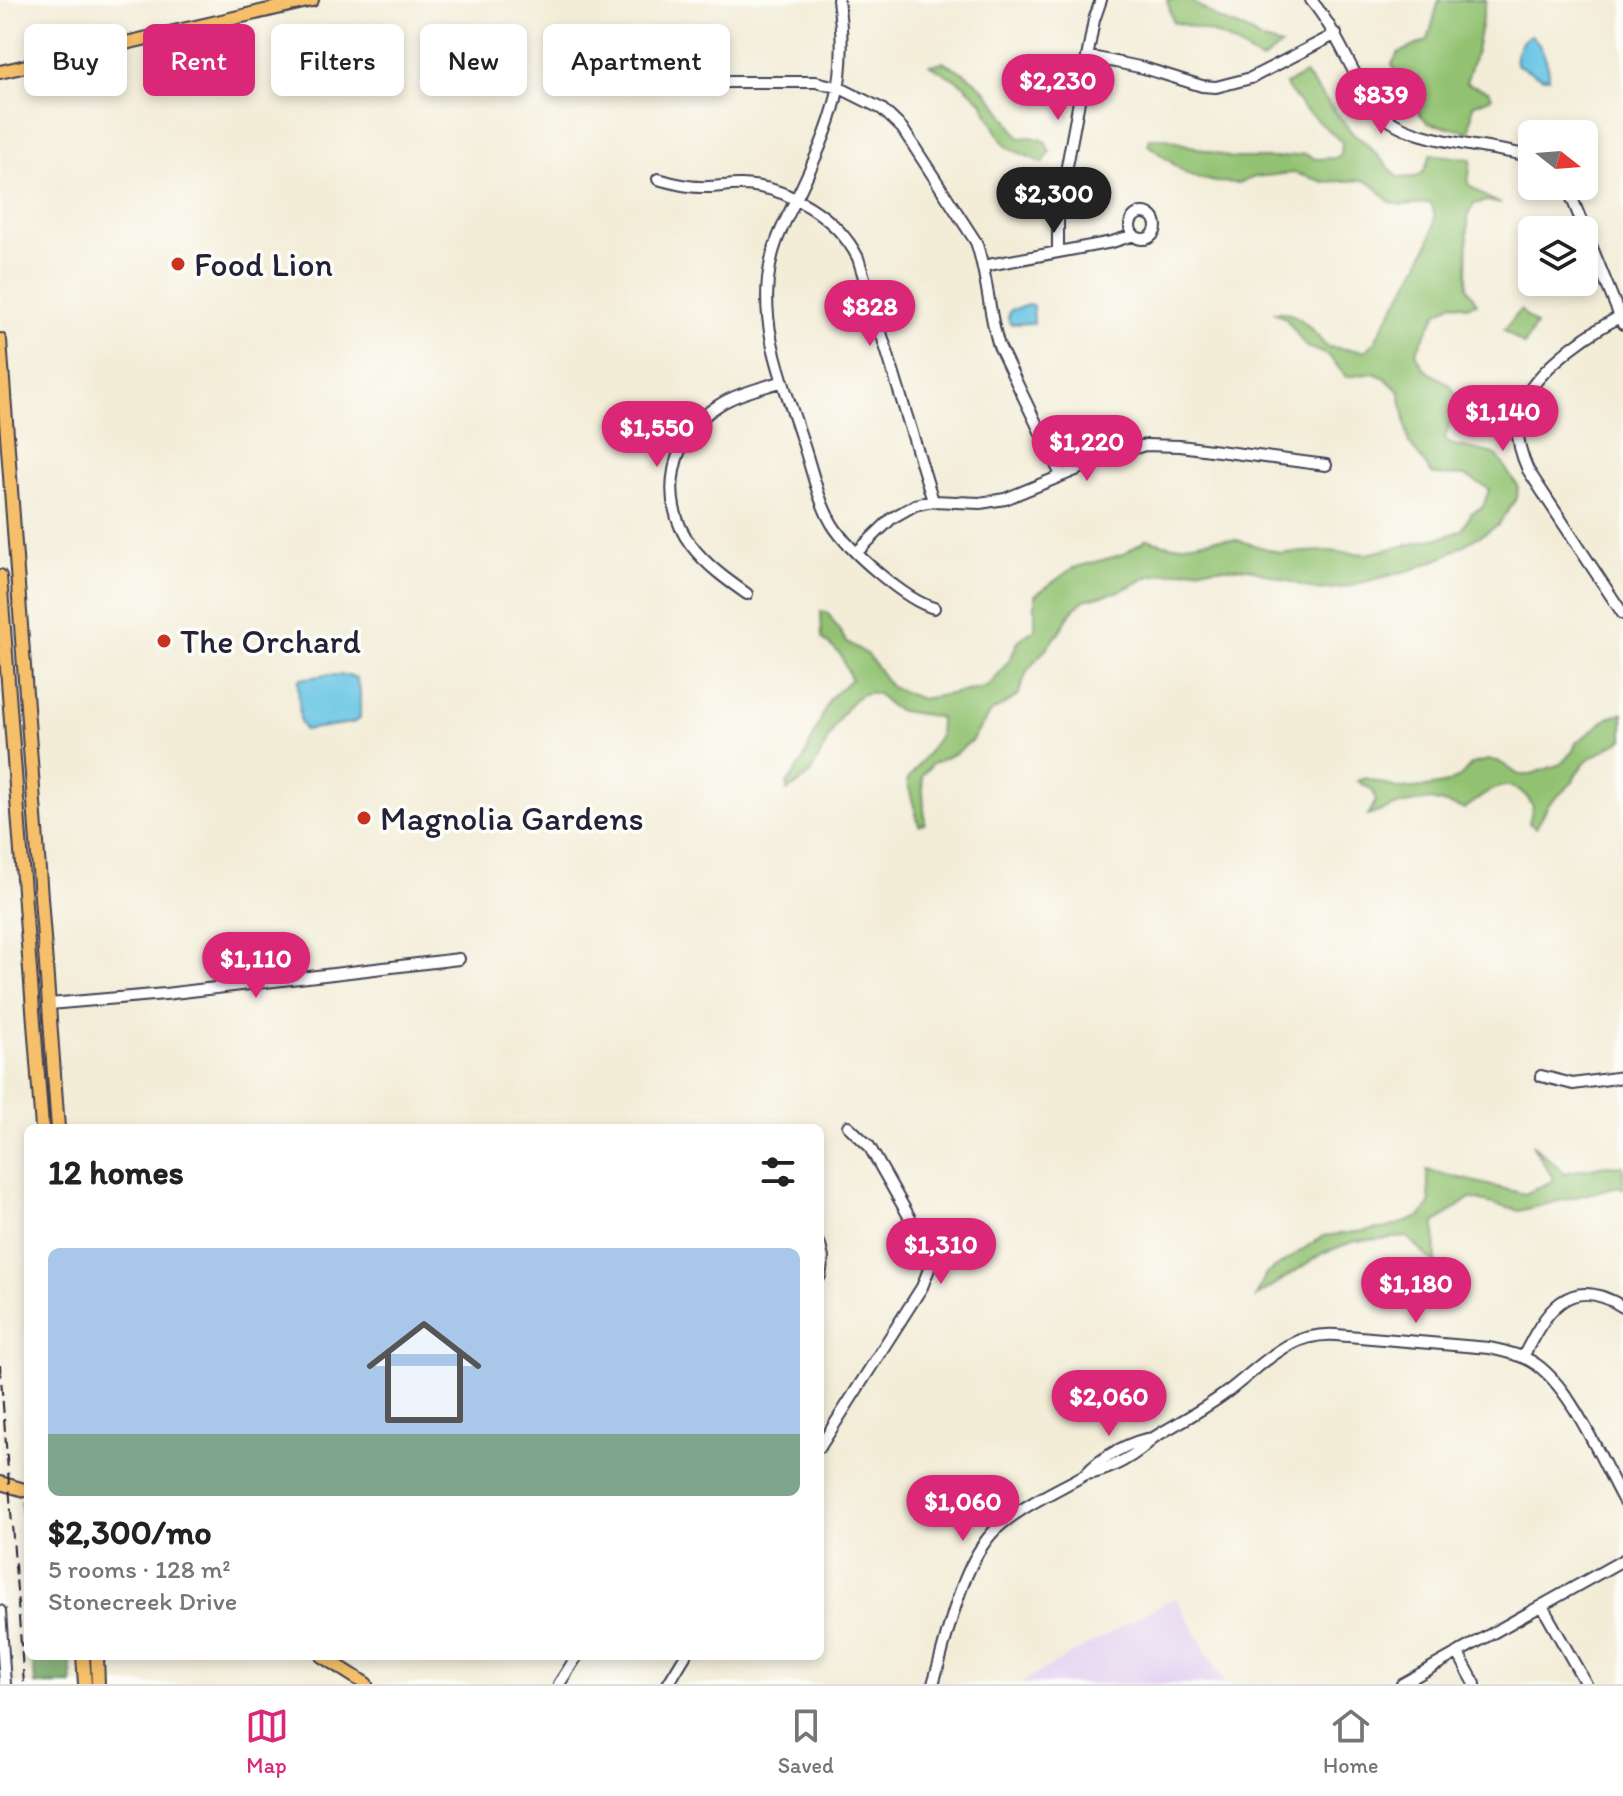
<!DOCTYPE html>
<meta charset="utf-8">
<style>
:root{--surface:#fff;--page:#f6f6f6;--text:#222;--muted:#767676;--line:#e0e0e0;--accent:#db2777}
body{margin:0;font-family:Itim,sans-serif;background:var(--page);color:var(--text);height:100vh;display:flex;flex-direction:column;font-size:30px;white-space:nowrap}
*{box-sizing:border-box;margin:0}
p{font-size:26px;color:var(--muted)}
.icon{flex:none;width:44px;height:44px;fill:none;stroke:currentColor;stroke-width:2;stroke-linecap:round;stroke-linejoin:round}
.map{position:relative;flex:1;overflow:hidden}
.side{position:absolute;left:24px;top:1124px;width:800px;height:536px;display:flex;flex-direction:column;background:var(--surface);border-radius:12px;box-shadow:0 4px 12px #0003}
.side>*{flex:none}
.top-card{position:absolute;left:24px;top:24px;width:800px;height:72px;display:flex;gap:16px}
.needle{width:52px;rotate:107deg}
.fabs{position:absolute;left:1518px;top:120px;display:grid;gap:16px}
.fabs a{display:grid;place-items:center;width:80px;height:80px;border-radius:12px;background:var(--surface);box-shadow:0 4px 12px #0003;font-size:40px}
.price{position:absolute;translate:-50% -68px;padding:0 18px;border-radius:28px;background:var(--accent);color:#fff;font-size:26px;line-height:52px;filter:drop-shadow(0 2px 4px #0008)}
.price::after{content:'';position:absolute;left:50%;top:48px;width:24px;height:18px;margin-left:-12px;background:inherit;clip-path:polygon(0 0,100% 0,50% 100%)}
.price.on{background:#222;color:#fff}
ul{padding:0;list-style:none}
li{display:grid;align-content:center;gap:16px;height:424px;padding:0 24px}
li+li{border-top:2px solid var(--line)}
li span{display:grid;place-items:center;height:248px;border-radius:12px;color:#555}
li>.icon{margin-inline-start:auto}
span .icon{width:144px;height:144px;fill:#fffc;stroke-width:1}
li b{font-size:34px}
h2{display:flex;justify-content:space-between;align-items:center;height:96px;padding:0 24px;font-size:34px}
.tag{padding:0 28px;border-radius:12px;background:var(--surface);box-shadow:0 4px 12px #0003;font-size:28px;line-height:72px}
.tag.on{background:var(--accent);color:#fff}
.dock{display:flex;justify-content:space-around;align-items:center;height:112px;border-top:2px solid var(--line);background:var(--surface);font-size:22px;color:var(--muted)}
.dock a{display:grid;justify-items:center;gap:4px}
.dock .on{color:var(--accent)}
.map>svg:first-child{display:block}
</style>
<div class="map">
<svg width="1623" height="1684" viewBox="0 0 1623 1684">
<rect width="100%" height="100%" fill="#fdfcf7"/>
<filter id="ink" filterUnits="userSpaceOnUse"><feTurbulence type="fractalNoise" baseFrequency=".0125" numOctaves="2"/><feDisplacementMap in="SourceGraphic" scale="16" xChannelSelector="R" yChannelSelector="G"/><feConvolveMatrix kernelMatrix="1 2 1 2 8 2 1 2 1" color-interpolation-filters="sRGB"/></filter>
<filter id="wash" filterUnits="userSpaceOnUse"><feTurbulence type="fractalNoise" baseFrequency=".006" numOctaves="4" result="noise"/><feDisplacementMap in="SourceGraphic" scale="32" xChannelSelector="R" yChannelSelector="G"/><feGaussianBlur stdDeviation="1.8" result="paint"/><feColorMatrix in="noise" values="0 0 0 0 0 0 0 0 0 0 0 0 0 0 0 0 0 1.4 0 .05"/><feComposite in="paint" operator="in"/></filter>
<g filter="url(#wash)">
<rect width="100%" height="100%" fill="#f3edd8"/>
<path fill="#e4d3f2" d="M1175 1597 1225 1684H1018Z"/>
<path fill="#92c271" stroke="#5a7256" stroke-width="2" d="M1167 0H1190L1220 20 1245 29 1261 40 1281 46 1261 61C1226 37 1214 31 1173 22Z
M1439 0H1486L1476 51 1466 83 1489 91 1492 97 1473 105 1470 132 1428 123 1419 113 1410 82 1395 71 1392 64 1398 53 1428 40Z
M944 62C985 82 995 101 1019 138L1032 137 1045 141 1050 153 1043 163 1008 148 1000 138 982 102 963 84 930 65Z
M1305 74 1354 135 1365 142 1398 177C1423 179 1422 176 1431 154L1471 159 1468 184 1482 195 1501 204 1487 201 1474 204 1468 216 1467 287 1477 303 1466 306 1453 303 1437 313 1416 352C1418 357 1421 365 1425 369 1440 383 1458 379 1456 407 1455 417 1447 428 1445 438L1450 444 1495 454C1505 462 1507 476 1518 485L1517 498 1497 526 1441 558 1414 569 1341 588 1316 590 1248 568H1202L1150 576 1120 591 1084 600 1072 611 1059 633 1027 671 1018 696 990 713 971 741 956 753 932 764 922 776 925 823 919 825 907 781 939 737 940 718C926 713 912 714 898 710 886 707 882 690 867 693 841 697 822 760 807 777 802 782 793 787 787 791V784L803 761 830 698 851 679 841 655 822 638 821 611 828 613 846 641 868 655 891 687 921 699 984 688 994 680 1010 659 1019 640 1035 629V595L1073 568 1124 554 1147 539 1172 546 1217 539 1237 540 1281 553 1327 551 1366 554 1443 537 1462 530 1471 513 1483 507 1489 489 1466 476 1433 475 1409 443 1400 392 1385 378 1374 373 1346 377 1329 356 1305 346 1286 319 1275 312C1298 309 1313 332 1327 347L1365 351 1375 341C1386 312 1452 230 1430 203L1400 205 1388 201 1375 186 1364 180 1325 182 1294 173 1255 177 1239 183 1215 182 1188 175 1148 145 1150 139 1163 138 1232 158H1277L1304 154 1316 159 1335 158 1341 154 1342 142 1302 107 1285 85Z
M1520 310 1536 325 1524 345 1504 330Z
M1623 713V739L1586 761 1576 774 1573 782 1548 805 1536 828 1529 823 1533 806C1511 769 1491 791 1464 809L1431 800 1398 805 1368 816 1376 800 1373 791 1358 781 1366 778 1400 789 1426 787 1444 784 1460 777 1472 764 1489 760 1498 761 1519 775H1528L1561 764 1573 751 1576 743 1608 718Z
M1532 1144 1565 1173 1606 1165 1623 1166V1189L1619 1186 1519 1211 1470 1198 1435 1223 1436 1265 1407 1237 1355 1241 1323 1253 1256 1297 1266 1274 1323 1236 1388 1228 1420 1217 1430 1204 1427 1170 1525 1194 1554 1180Z"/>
<path fill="#75a863" stroke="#4c654f" stroke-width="2" d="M21 1501 28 1504V1594Z
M33 1656H70L72 1684H35Z"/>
<path fill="#66c5e4" stroke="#447490" stroke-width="2" d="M1531 35C1541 44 1550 65 1549 78H1543L1516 64C1514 54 1521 39 1531 35Z
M1028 305 1033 306 1034 323 1010 324 1008 317 1011 310Z
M326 675H349L356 678 360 691V719L352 723 304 730 300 721 298 681 300 679Z"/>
</g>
<g filter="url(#ink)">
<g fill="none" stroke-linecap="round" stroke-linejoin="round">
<g stroke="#414053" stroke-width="14">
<path id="minor" d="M838 0C850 81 833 121 799 193 788 216 774 240 770 266 758 327 785 386 803 443 812 470 818 500 832 524 848 550 905 600 934 608
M1311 0C1339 34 1351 73 1375 107 1402 144 1488 144 1532 157
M1087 56 1144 68 1202 86 1216 87 1251 78 1336 34
M719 82H816L840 88 882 109 902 128 976 242C988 276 988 312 999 346L1061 475
M658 179C672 183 686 187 700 187 715 188 729 184 743 185 789 187 838 218 858 258L933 501
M1567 186 1623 324
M1130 226a13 13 0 1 1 26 0a13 13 0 1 1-26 0Z
M1058 252V215L1094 20 1101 0
M983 266 1112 242 1134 235
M1619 317C1597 329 1577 342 1557 360 1519 394 1506 421 1528 470L1623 614
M857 552 892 518 915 505 933 501 980 503 1005 499 1110 456 1145 445 1180 446 1326 465
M747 594C727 580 706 565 691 545 657 500 671 434 719 405 738 393 762 388 783 381
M49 1004 165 994 459 959
M1541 1076 1573 1084 1623 1077
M820 1245 823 1258 820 1276
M1523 1357C1545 1313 1568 1272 1623 1307
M820 1447 922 1287 929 1269 928 1250 869 1146 848 1126
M1086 1474C1107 1472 1139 1454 1153 1438 1176 1424 1201 1411 1223 1395 1261 1368 1285 1332 1336 1335L1489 1348C1503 1351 1518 1354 1531 1361 1570 1383 1601 1460 1623 1500
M1542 1606 1586 1684
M0 1611 5 1684
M1458 1653 1475 1684
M559 1684 577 1656
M668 1684 685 1656
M933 1684C947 1638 961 1563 996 1529 1021 1506 1056 1491 1086 1474 1100 1458 1132 1440 1153 1438
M1402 1684 1623 1560"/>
</g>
<g stroke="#414053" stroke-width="16">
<path id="major" d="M0 72 312 0
M0 340 58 1128
M0 576 42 1128
M0 1483 28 1491
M83 1656 85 1684
M97 1656 98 1684
M322 1656 366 1684"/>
</g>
<use href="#minor" stroke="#fff" stroke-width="10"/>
<use href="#major" stroke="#f6c06b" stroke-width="12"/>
<path stroke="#22223b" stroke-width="2" stroke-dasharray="12 6" stroke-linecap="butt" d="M0 1365 24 1684"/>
</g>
</g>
<g fill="#c8321e" stroke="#fdfcf7" stroke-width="3">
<circle cx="178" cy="264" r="8"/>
<circle cx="164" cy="641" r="8"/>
<circle cx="364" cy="818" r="8"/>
</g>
<g text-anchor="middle" stroke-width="7" stroke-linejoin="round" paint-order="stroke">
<g font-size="34" fill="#22223b" stroke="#fdfcf7" text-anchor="start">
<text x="194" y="276">Food Lion</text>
<text x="180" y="653">The Orchard</text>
<text x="380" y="830">Magnolia Gardens</text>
</g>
</g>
</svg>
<div class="fabs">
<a><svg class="needle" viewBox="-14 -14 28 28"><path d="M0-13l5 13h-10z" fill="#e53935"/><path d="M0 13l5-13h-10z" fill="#767676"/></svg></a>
<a><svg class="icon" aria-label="layers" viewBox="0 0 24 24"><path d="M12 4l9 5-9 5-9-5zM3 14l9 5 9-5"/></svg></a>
</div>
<b class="price" style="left:1058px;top:122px">$2,230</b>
<b class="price" style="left:1381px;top:136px">$839</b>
<b class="price on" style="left:1054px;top:235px">$2,300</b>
<b class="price" style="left:870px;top:348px">$828</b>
<b class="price" style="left:1503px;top:453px">$1,140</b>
<b class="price" style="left:657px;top:469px">$1,550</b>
<b class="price" style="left:1087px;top:483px">$1,220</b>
<b class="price" style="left:256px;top:1000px">$1,110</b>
<b class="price" style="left:941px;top:1286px">$1,310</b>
<b class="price" style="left:1416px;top:1325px">$1,180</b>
<b class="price" style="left:1109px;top:1438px">$2,060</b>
<b class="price" style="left:963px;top:1543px">$1,060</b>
<div class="top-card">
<a class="tag">Buy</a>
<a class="tag on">Rent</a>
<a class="tag">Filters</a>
<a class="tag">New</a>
<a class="tag">Apartment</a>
</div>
<section class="side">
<h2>12 homes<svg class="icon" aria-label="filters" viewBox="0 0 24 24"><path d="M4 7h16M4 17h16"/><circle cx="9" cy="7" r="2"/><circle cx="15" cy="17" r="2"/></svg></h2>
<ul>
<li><span style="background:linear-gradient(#a9c7e8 75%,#7fa58c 0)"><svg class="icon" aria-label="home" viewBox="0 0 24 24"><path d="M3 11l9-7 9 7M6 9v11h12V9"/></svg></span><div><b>$2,300/mo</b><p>5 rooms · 128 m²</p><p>Stonecreek Drive</p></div></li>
</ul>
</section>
</div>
<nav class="dock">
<a class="on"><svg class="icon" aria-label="map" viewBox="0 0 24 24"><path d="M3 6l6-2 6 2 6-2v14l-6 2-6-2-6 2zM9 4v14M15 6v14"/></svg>Map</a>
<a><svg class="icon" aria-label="saved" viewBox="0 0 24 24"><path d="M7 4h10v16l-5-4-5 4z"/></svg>Saved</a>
<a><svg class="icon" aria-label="home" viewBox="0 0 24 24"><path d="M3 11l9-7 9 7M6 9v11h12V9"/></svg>Home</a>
</nav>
